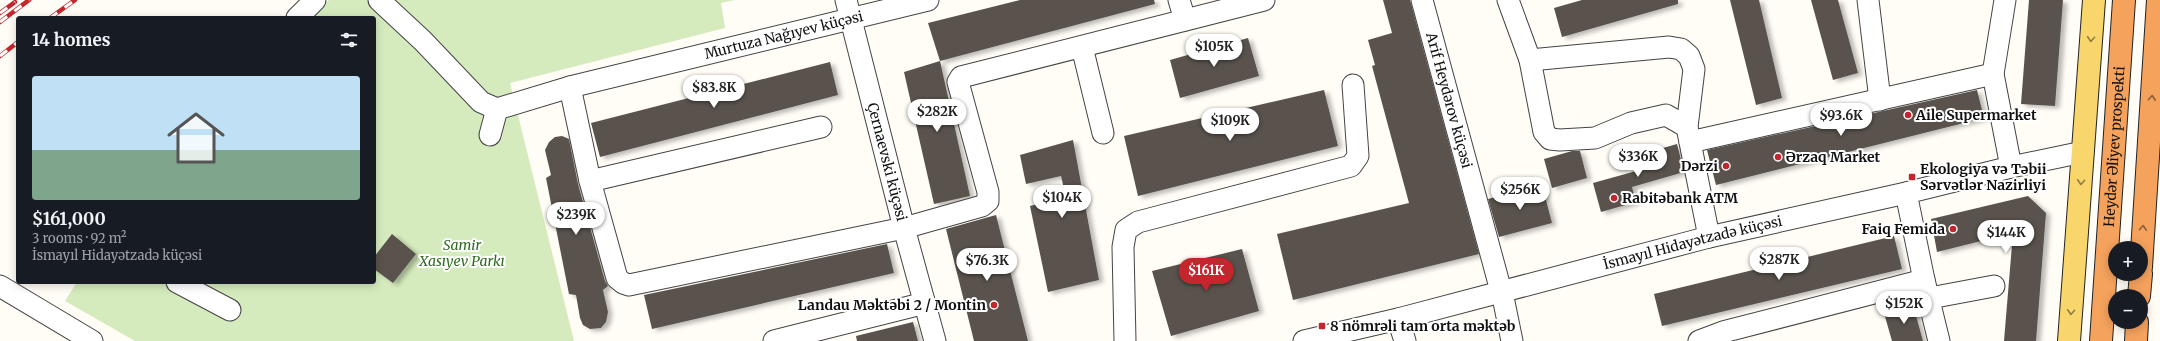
<!DOCTYPE html>
<meta charset="utf-8">
<style>
:root{--surface:#171b24;--page:#242831;--text:#f1f3f6;--muted:#9ea1a6;--accent:#c4262e}
body{margin:0;font-family:Merriweather,serif;background:var(--page);color:var(--text);height:100vh;display:flex;flex-direction:column;font-size:15px;white-space:nowrap}
*{box-sizing:border-box;margin:0}
p{font-size:13px;color:var(--muted)}
.icon{flex:none;width:22px;height:22px;fill:none;stroke:currentColor;stroke-width:2;stroke-linecap:round;stroke-linejoin:round}
.map{position:relative;flex:1;overflow:hidden}
.drawer{position:absolute;left:16px;top:16px;width:360px;height:268px;display:flex;flex-direction:column;background:var(--surface);border-radius:4px;box-shadow:0 2px 10px #0003}
.drawer>*{flex:none}
.controls{position:absolute;left:2108px;top:241px;display:grid;gap:8px}
.controls a{display:grid;place-items:center;width:40px;height:40px;border-radius:50%;background:var(--surface);box-shadow:0 2px 10px #0003;font-size:20px}
.price{position:absolute;translate:-50% -34px;padding:0 9px;border-radius:14px;background:#fff;color:#222;font-size:13px;line-height:26px;filter:drop-shadow(0 1px 2px #0008)}
.price::after{content:'';position:absolute;left:50%;top:24px;width:12px;height:9px;margin-left:-6px;background:inherit;clip-path:polygon(0 0,100% 0,50% 100%)}
.price.selected{background:var(--accent);color:#fff}
ul{padding:0;list-style:none}
li{display:grid;align-content:center;gap:8px;height:212px;padding:0 16px}
li span{display:grid;place-items:center;height:124px;border-radius:4px;color:#555}
li>.icon{margin-inline-start:auto}
span .icon{width:72px;height:72px;fill:#fffc;stroke-width:1}
li b{font-size:17px}
h2{display:flex;justify-content:space-between;align-items:center;height:48px;padding:0 16px;font-size:17px}
.map>svg:first-child{display:block}
</style>
<div class="map">
<svg width="2160" height="341" viewBox="0 0 2160 341">
<defs>
<filter id="shadow"><feDropShadow dx="4.5" dy="2.5" stdDeviation="2" flood-color="#0004"/></filter>
</defs>
<rect width="100%" height="100%" fill="#fffdf5"/>
<path fill="#d5ebbd" d="M329 0H735L721 3 725 28 510 83 574 341H135L65 301 77 282H374V18H310Z"/>
<path fill="#5a524d" filter="url(#shadow)" d="M1020 0H1154L1155 4 940 61 928 23Z
M1383 0H1410L1479 254 1293 300 1277 234 1409 203 1372 66 1375 65 1368 40 1392 33Z
M1582 0H1678V4L1562 37 1554 8Z
M1730 0H1759L1782 98 1756 105Z
M1811 0H1838L1858 73 1833 80Z
M2029 0H2063L2055 106 2021 104Z
M1248 38 1259 76 1180 98 1170 60Z
M940 61 970 196 934 204 904 72Z
M830 62 838 95 600 157 591 123Z
M1324 90 1338 146 1138 196 1124 136Z
M1977 90 1984 118 1716 185 1707 150Z
M562 136 569 139 578 184 605 281 608 286 603 290 608 312 606 322 601 328 590 329 583 325 580 318 576 295 569 294 546 178 551 175 545 150 549 142 555 137Z
M1073 140 1099 280 1048 292 1030 206 1066 197 1061 176 1026 184 1020 155Z
M1677 144 1684 172 1632 187 1636 202 1601 212 1593 183 1647 168 1642 154Z
M1572 151H1580L1587 178 1552 188 1544 159Z
M1542 185 1552 223 1499 237 1488 199Z
M2028 196 2046 213 2036 341H2004L2013 233 1937 252 1931 219Z
M996 215 1028 341H974L946 229Z
M392 234 416 254 393 283 374 269V257Z
M1894 236 1902 269 1662 326 1654 294Z
M887 244 894 273 652 329 644 295Z
M1242 249 1259 311 1171 336 1152 271Z
M1913 305 1923 341H1892L1884 313Z
M913 322 918 341H857L856 336Z"/>
<g fill="none" stroke-linecap="round" stroke-linejoin="round">
<g stroke="#444" stroke-width="23">
<g id="minor">
<path id="s1" d="M379 0 423 41 481 102 497 109 570 87 928 0"/>
<path id="s2" d="M846 0 904 228 935 341"/>
<path d="M1179 0 1185 20"/>
<path id="s3" d="M1422 0 1504 302 1512 341"/>
<path d="M1508 0 1530 60 1544 132 1550 139 1560 140 1595 138 1631 123 1666 115 1687 127"/>
<path d="M1868 0 1880 100"/>
<path d="M2005 0 1993 74 2011 167"/>
<path d="M297 18 315 0"/>
<path d="M1082 47 1103 133"/>
<path d="M1530 60 1669 47 1681 49 1689 56 1694 69 1687 127 1709 237"/>
<path d="M570 87 590 181 617 278 623 283 629 285 904 228 982 206 988 201V192L958 82 961 77 1264 0"/>
<path d="M490 135 497 109"/>
<path d="M1690 142 1993 74"/>
<path d="M590 181 821 127"/>
<path d="M1906 193 1924 280 1939 341"/>
<path d="M177 282 230 310"/>
<path d="M0 286 92 341"/>
<path d="M1930 298 1994 286"/>
<path d="M1398 319 1405 341"/>
<path d="M774 341 925 303"/>
<path d="M1125 341 1123 247 1126 230 1138 222 1351 166 1358 156 1353 85"/>
<path id="s4" d="M1304 341 1398 319 1709 237 1906 193 2011 167 2083 152"/>
<path d="M1699 341 1723 332 1924 280"/>
</g>
</g>
<g stroke="#222" stroke-width="24">
<path id="major" d="M2069 341 2094 0"/>
</g>
<g stroke="#222" stroke-width="24">
<g id="highway">
<path d="M2141 267 2158 0"/>
<path d="M2139 296 2141 274"/>
<path id="s5" d="M2101 341 2124 0"/>
<path d="M2136 341 2137 322"/>
</g>
</g>
<use href="#minor" stroke="#fff" stroke-width="21"/>
<use href="#major" stroke="#f9d66b" stroke-width="22"/>
<use href="#highway" stroke="#f5a25d" stroke-width="22"/>
<g stroke="#c4262e" stroke-width="4.5">
<path id="rail" d="M0 13 15 2
M50 18 75 0
M0 22 29 0
M0 56 18 42"/>
</g>
<use href="#rail" stroke="#fff" stroke-width="3" stroke-dasharray="9" stroke-linecap="butt"/>
</g>
<defs><path id="oneway-chevron" d="M-2-3.5L2.5 0L-2 3.5" fill="none" stroke-width="1.6" stroke-linecap="round" stroke-linejoin="round"/></defs>
<g stroke="#917d42">
<use href="#oneway-chevron" transform="translate(2091 39) rotate(94)"/>
<use href="#oneway-chevron" transform="translate(2081 182) rotate(94)"/>
<use href="#oneway-chevron" transform="translate(2071 312) rotate(94)"/>
</g>
<g stroke="#8e613b">
<use href="#oneway-chevron" transform="translate(2152 98) rotate(-86)"/>
<use href="#oneway-chevron" transform="translate(2143 228) rotate(-86)"/>
</g>
<g fill="#c4262e" stroke="#fff" stroke-width="1.5">
<circle cx="1908" cy="115" r="4"/>
<circle cx="1778" cy="157" r="4"/>
<circle cx="1726" cy="166" r="4"/>
<rect x="1908" y="173" width="8" height="8" rx="2"/>
<circle cx="1614" cy="198" r="4"/>
<circle cx="1953" cy="229" r="4"/>
<circle cx="994" cy="305" r="4"/>
<rect x="1318" y="322" width="8" height="8" rx="2"/>
</g>
<g text-anchor="middle" stroke-width="4" stroke-linejoin="round" paint-order="stroke">
<g font-size="14" fill="#111" stroke="#fff">
<text dy="5" stroke="none"><textPath href="#s1" startOffset="458">Murtuza Nağıyev küçəsi</textPath></text>
<text dy="5" stroke="none"><textPath href="#s3" startOffset="104">Arif Heydərov küçəsi</textPath></text>
<text dy="5" stroke="none"><textPath href="#s5" startOffset="195">Heydər Əliyev prospekti</textPath></text>
<text dy="5" stroke="none"><textPath href="#s2" startOffset="167">Çernaevski küçəsi</textPath></text>
<text dy="5" stroke="none"><textPath href="#s4" startOffset="401">İsmayıl Hidayətzadə küçəsi</textPath></text>
</g>
<g font-size="14" font-weight="bold" fill="#111" stroke="#fff" text-anchor="start">
<text x="1916" y="120">Aile Supermarket</text>
<text x="1786" y="162">Ərzaq Market</text>
<text x="1718" y="171" text-anchor="end">Dərzi</text>
<text x="1920" y="174">Ekologiya və Təbii<tspan x="1920" dy="16">Sərvətlər Nazirliyi</tspan></text>
<text x="1622" y="203">Rabitəbank ATM</text>
<text x="1945" y="234" text-anchor="end">Faiq Femida</text>
<text x="986" y="310" text-anchor="end">Landau Məktəbi 2 / Montin</text>
<text x="1330" y="331">8 nömrəli tam orta məktəb</text>
</g>
<g font-size="14" font-style="italic" fill="#2f6b1f" stroke="#fff">
<text x="462" y="250">Samir<tspan x="462" dy="16">Xasıyev Parkı</tspan></text>
</g>
</g>
</svg>
<div class="controls">
<a>+</a>
<a>−</a>
</div>
<b class="price" style="left:1214px;top:68px">$105K</b>
<b class="price" style="left:714px;top:109px">$83.8K</b>
<b class="price" style="left:937px;top:133px">$282K</b>
<b class="price" style="left:1841px;top:137px">$93.6K</b>
<b class="price" style="left:1230px;top:142px">$109K</b>
<b class="price" style="left:1638px;top:178px">$336K</b>
<b class="price" style="left:1520px;top:211px">$256K</b>
<b class="price" style="left:1062px;top:219px">$104K</b>
<b class="price" style="left:576px;top:236px">$239K</b>
<b class="price" style="left:2006px;top:254px">$144K</b>
<b class="price" style="left:1779px;top:281px">$287K</b>
<b class="price" style="left:987px;top:282px">$76.3K</b>
<b class="price selected" style="left:1206px;top:292px">$161K</b>
<b class="price" style="left:1904px;top:325px">$152K</b>
<section class="drawer">
<h2>14 homes<svg class="icon" aria-label="filters" viewBox="0 0 24 24"><path d="M4 7h16M4 17h16"/><circle cx="9" cy="7" r="2"/><circle cx="15" cy="17" r="2"/></svg></h2>
<ul>
<li><span style="background:linear-gradient(#bfe0f5 60%,#7fa58c 0)"><svg class="icon" aria-label="home" viewBox="0 0 24 24"><path d="M3 11l9-7 9 7M6 9v11h12V9"/></svg></span><div><b>$161,000</b><p>3 rooms · 92 m²</p><p>İsmayıl Hidayətzadə küçəsi</p></div></li>
</ul>
</section>
</div>
